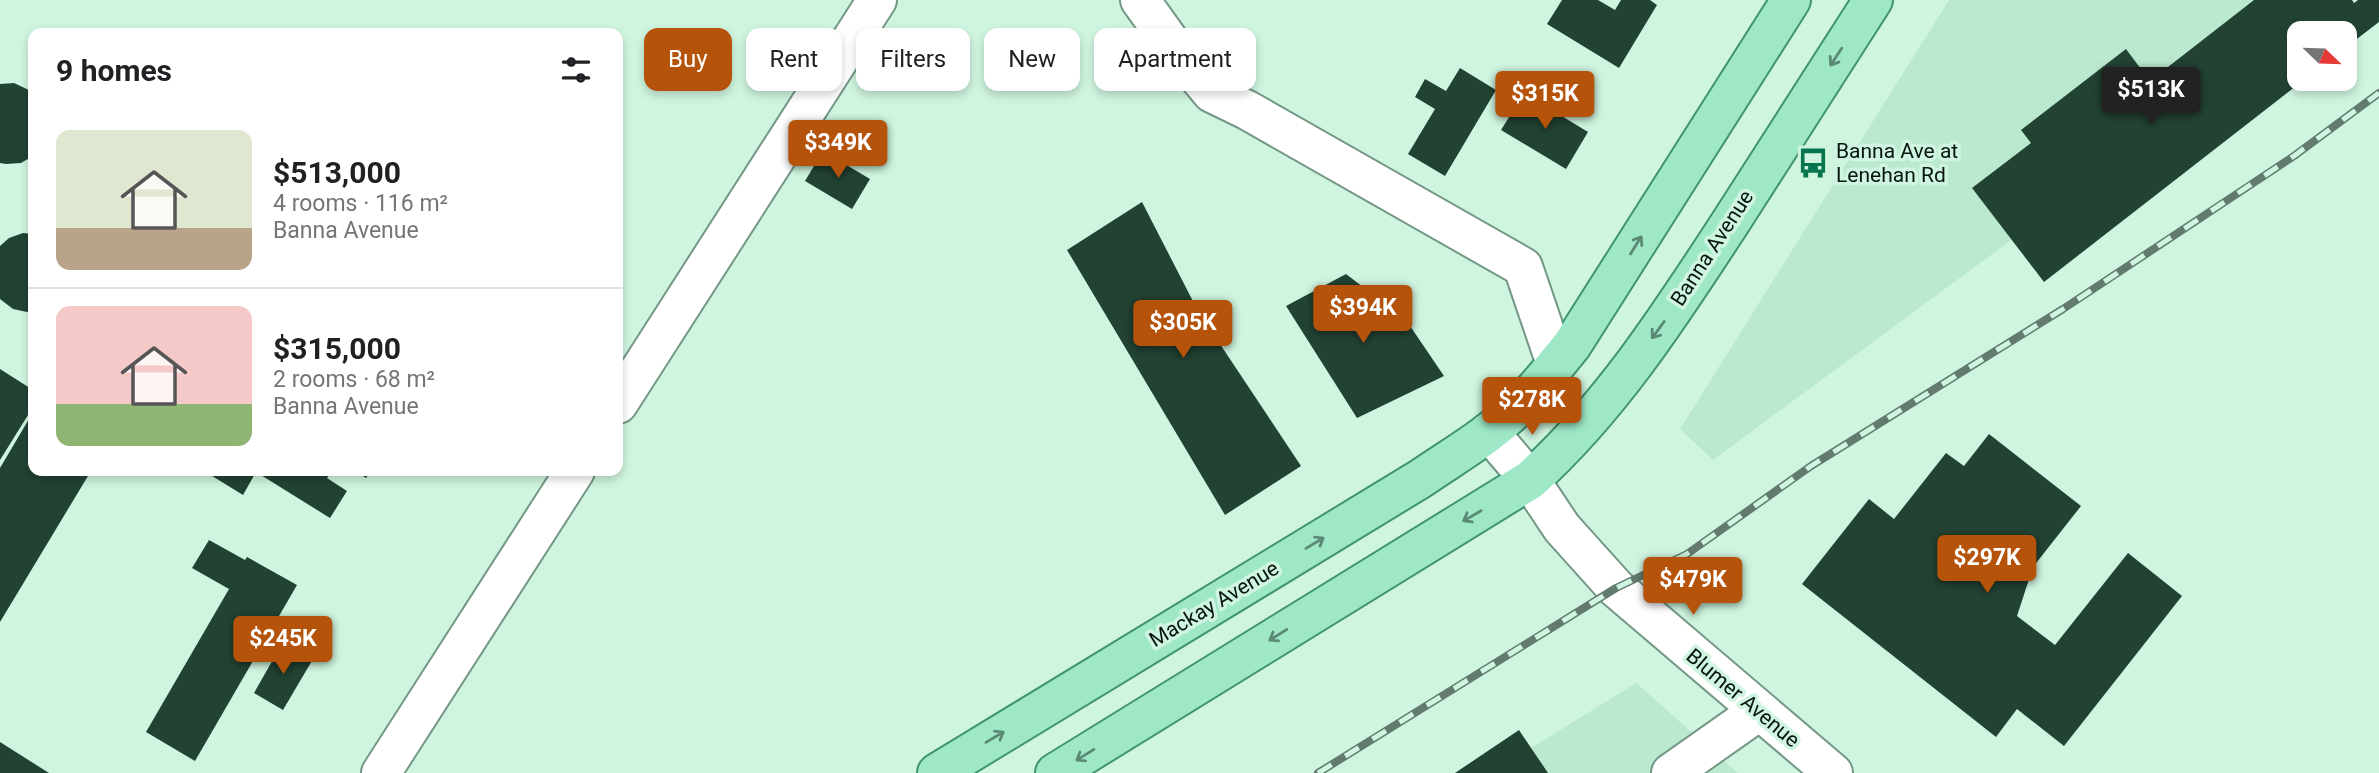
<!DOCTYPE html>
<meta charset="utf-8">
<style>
:root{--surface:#fff;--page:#f6f6f6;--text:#202124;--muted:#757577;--line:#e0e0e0;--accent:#b45309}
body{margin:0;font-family:Roboto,sans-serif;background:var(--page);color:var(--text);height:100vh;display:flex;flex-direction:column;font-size:26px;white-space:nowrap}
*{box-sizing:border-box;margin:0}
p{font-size:23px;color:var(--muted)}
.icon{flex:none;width:38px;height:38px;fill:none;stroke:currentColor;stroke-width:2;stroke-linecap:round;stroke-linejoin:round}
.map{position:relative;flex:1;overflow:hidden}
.sheet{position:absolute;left:28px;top:28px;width:595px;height:448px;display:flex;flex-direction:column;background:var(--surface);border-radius:14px;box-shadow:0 4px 10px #0003}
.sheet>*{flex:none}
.top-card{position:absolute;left:644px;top:28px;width:665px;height:63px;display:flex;gap:14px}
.needle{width:46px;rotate:113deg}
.fabs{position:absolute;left:2287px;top:21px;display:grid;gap:14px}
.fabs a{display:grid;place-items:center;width:70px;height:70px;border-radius:14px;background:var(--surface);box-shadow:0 4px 10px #0003;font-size:35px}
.price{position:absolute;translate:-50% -60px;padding:0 16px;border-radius:7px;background:var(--accent);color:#fff;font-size:23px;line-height:46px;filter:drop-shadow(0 2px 4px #0008)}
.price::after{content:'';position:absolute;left:50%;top:42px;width:21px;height:16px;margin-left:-10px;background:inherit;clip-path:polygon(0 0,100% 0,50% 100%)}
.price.on{background:#222;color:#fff}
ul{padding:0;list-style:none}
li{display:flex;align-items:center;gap:21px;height:175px;padding:0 28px}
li+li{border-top:2px solid var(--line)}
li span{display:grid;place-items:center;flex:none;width:196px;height:140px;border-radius:14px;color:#555}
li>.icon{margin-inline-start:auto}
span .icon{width:84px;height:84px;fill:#fffc;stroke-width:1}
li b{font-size:30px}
h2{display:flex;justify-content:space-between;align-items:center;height:84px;padding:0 28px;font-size:30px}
.pill{padding:0 24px;border-radius:14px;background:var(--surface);box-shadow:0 4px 10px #0003;font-size:24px;line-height:63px}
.pill.on{background:var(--accent);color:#fff}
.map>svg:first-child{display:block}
</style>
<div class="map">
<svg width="2379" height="773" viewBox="0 0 2379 773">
<rect width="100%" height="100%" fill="#cff5e0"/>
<path fill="#bbe9d0" d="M1949 0H2337L1713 460 1680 429Z
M1636 683 1738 773H1491Z"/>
<path fill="#224333" d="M1562 0H1598L1615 10 1621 0H1650L1657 5 1619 68 1547 24Z
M2254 0H2352L2354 3 2358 0H2379V22L2345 48V33H2300V79H2305L2044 282 1972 188 2031 143 2021 130 2126 49 2150 81Z
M1460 68 1496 90 1445 176 1408 154 1435 109 1415 97 1425 79 1446 91Z
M14 83 33 92V156L21 163 6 164 0 163V84Z
M1524 93 1588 132 1566 169 1501 130Z
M823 151 870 179 852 209 805 181Z
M1142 202 1198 311 1301 466 1225 515 1067 250Z
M23 233 33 234V311L27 312 13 309 0 299V246L9 238Z
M1346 274 1406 320 1444 376 1357 418 1286 306Z
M0 369 33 390V407L0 460Z
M29 419 33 422V471H91L0 622V468Z
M1989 434 2081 506 2033 567 2017 616 2055 645 2128 553 2182 596 2064 746 2017 709 1996 737 1802 584 1869 499 1894 519 1946 453 1964 466Z
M204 471H332L327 478 347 491 330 518 256 472 243 495Z
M355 471H371L366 478Z
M209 540 245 560 247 557 297 585 195 761 146 732 229 589 192 568Z
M283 642 313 659 283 710 254 693Z
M1519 730 1548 773H1455Z
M0 742 49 773H0Z"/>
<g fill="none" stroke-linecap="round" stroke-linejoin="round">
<g stroke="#749885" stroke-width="42">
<path id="minor" d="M1140 0 1173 46 1212 93 1247 110 1523 267 1556 364
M618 404 877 0
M1489 432 1530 480 1562 528 1616 588 1833 773
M381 773 575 471
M1671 773 1759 711"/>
</g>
<g stroke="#40946e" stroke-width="42">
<path id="major" d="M937 773 1420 479C1443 463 1467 449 1489 432 1521 408 1547 376 1572 345L1791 0
M1055 773 1530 480C1612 406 1672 312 1732 220 1779 146 1826 73 1873 0"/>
</g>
<use href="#minor" stroke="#fff" stroke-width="38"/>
<use href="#major" stroke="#9ee8c7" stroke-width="38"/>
<g stroke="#627b6e" stroke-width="8">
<path id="rail" d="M1318 773 1616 588 1687 554 1811 466 2063 309 2294 156 2379 93"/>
</g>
<use href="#rail" stroke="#cff5e0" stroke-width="5" stroke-dasharray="16" stroke-linecap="butt"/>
</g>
<defs><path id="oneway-shaft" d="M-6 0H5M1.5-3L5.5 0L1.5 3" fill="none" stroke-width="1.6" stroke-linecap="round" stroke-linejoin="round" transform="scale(1.75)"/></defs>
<g stroke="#5a8974">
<use href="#oneway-shaft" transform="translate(1836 57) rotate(123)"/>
<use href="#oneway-shaft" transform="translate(1636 245) rotate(-58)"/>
<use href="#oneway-shaft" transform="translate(1658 330) rotate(126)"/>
<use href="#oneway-shaft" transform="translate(1472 516) rotate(150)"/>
<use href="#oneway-shaft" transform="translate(1315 543) rotate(-31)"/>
<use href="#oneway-shaft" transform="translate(1278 635) rotate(148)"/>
<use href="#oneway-shaft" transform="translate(995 737) rotate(-31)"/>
<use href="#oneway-shaft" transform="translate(1085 755) rotate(148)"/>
</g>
<defs>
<g id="bus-bare" transform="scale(2.415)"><path d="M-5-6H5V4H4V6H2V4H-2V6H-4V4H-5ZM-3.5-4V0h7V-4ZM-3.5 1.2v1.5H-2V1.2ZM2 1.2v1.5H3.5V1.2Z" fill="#07754e" stroke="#cff5e0" stroke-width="2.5" paint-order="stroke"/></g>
</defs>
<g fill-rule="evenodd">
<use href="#bus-bare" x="1813" y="163"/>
</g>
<g text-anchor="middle" stroke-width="7" stroke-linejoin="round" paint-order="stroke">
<g font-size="21" fill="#07150e" stroke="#cff5e0" text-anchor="start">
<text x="1836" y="158">Banna Ave at<tspan x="1836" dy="24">Lenehan Rd</tspan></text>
</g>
<g font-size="21" fill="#07150e" stroke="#cff5e0">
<text transform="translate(1712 248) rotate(-57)" y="7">Banna Avenue</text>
<text transform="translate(1214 604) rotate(-31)" y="7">Mackay Avenue</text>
<text transform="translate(1743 698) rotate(40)" y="7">Blumer Avenue</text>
</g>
</g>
</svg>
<div class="fabs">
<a><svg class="needle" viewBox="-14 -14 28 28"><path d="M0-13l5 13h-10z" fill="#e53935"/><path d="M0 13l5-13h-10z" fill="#757577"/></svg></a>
</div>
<b class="price on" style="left:2151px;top:127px">$513K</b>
<b class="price" style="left:1545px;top:131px">$315K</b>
<b class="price" style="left:838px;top:180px">$349K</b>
<b class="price" style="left:1363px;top:345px">$394K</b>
<b class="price" style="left:1183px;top:360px">$305K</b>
<b class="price" style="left:1532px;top:437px">$278K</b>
<b class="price" style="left:1987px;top:595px">$297K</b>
<b class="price" style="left:1693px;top:617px">$479K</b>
<b class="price" style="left:283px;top:676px">$245K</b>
<div class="top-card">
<a class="pill on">Buy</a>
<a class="pill">Rent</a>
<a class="pill">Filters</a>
<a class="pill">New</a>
<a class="pill">Apartment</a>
</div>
<section class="sheet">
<h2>9 homes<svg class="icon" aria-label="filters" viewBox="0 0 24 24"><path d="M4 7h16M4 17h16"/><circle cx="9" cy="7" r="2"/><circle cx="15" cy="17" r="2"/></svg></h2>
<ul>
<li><span style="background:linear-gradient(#dfe7d0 70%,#b9a48a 0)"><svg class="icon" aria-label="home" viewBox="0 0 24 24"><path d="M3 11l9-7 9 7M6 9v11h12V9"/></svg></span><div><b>$513,000</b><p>4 rooms · 116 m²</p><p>Banna Avenue</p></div></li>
<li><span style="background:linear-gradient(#f6c9c9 70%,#8fb573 0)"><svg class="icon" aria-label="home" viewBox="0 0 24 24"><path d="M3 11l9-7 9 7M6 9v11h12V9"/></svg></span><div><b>$315,000</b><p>2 rooms · 68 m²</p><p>Banna Avenue</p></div></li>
</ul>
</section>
</div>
